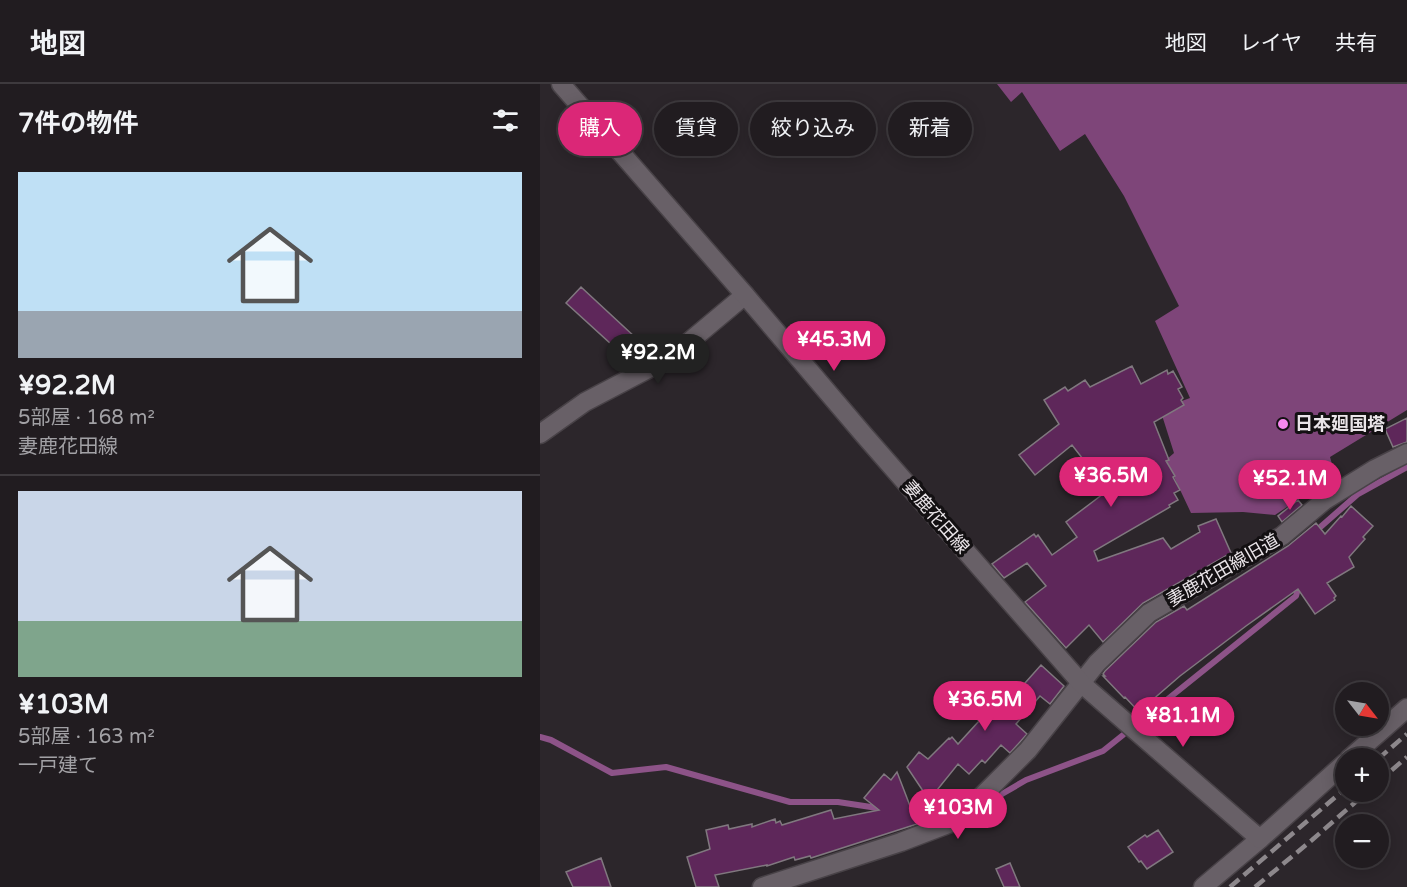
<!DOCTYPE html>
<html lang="ja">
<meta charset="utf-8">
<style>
:root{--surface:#211c20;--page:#292529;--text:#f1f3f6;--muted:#a2a1a5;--line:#3e3a3e;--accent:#db2777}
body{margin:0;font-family:"Varela Round","Noto Sans JP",sans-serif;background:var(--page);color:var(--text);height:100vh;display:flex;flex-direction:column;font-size:22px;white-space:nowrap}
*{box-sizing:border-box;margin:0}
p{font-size:20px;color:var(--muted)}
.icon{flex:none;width:33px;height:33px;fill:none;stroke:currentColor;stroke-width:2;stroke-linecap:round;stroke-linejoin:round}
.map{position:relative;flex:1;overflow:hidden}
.side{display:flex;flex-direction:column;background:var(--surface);width:540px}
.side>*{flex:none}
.guide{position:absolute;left:18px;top:18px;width:570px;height:54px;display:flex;gap:12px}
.needle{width:39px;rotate:121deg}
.fabs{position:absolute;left:795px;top:598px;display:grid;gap:12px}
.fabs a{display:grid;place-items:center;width:54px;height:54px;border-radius:50%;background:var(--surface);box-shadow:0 3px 15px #0003,0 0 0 2px var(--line);font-size:30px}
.price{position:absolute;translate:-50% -51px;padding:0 14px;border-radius:21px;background:var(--accent);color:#fff;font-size:20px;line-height:39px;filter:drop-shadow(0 2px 3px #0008)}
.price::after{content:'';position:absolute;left:50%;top:36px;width:18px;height:14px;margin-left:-9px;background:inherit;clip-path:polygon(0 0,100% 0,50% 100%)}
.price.selected{background:#222;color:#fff}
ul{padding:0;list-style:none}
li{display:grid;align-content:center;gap:12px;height:318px;padding:0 18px}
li+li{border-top:2px solid var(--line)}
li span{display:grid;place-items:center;height:186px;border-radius:0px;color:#555}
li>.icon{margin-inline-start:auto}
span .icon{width:108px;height:108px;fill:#fffc;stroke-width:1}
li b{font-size:26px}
h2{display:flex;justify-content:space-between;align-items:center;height:72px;padding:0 18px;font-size:26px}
.chip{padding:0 21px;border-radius:27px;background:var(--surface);box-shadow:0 3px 15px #0003,0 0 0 2px var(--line);font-size:21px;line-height:54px}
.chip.selected{background:var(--accent);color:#fff}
header{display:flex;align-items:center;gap:36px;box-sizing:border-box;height:84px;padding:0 30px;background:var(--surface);border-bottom:2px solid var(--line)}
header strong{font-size:28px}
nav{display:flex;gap:33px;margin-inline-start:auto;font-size:21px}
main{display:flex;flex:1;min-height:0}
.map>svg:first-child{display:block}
</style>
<header>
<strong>地図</strong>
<nav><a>地図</a><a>レイヤ</a><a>共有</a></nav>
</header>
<main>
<section class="side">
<h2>7件の物件<svg class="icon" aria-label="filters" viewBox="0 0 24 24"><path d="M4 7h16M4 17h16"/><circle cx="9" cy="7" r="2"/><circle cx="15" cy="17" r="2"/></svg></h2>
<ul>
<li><span style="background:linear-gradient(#bfe0f5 75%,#9aa5b1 0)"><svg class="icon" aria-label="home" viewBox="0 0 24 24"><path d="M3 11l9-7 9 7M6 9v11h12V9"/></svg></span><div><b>¥92.2M</b><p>5部屋 · 168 m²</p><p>妻鹿花田線</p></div></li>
<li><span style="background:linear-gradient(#c9d6e8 70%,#7fa58c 0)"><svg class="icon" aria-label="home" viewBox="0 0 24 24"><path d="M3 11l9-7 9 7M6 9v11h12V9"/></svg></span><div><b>¥103M</b><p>5部屋 · 163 m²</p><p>一戸建て</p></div></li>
</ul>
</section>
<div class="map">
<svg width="867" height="803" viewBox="0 0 867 803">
<rect width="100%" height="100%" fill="#2c262b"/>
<path fill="#7e4579" d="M457 0H867V326L790 373 795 391 735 431 703 428 651 429 626 376 634 369 620 325 650 314 615 237 639 222 584 112 545 50 520 67 482 8 471 18Z"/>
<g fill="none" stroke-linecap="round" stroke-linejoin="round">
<path stroke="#8d5388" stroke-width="6" d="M776 449 777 446 818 410 867 383
M603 635 756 512 760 498
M0 653 11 656 72 689 126 683 250 718H298L344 725
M366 727 412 731
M436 729 462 710 486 696 563 667 583 651"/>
</g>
<path fill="#5e275a" stroke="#80787f" stroke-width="1.5" d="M41 203 110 267 102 275 93 280 26 219Z
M592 282 601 300 627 286 628 290 633 287 642 303 638 305 643 314 641 316 644 321 614 338 629 376 626 377 635 392 633 393 640 406 634 409 638 416 629 421 630 423 554 467 558 477 623 454 631 465 660 448 658 442 676 435 691 469 603 519 563 558 549 541 526 564 485 518 506 502 487 479 464 494 452 480 494 450 496 453 498 451 512 471 537 453 526 438 567 407 556 394 557 393 532 361 495 391 479 371 519 340 504 316 525 303 528 307 545 296 550 303Z
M867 334V358L853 363 845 345Z
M758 416 762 421 742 438 738 432Z
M811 422 833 442 823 453 825 455 809 473 814 483 787 499 796 512 794 514 795 516 775 530 758 505 706 542 640 592 610 618 611 619 600 629 585 613 584 614 563 592H565L563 590 565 587 616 538 644 522 647 526 748 462 776 439 785 450 801 432 802 433Z
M501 581 524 602 510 620 500 612 476 640 487 650 480 658 470 669 461 661 445 679 442 676 429 690 418 680 389 716 367 683 379 668 388 675 409 654 410 655 412 653 418 660 439 637 430 629 455 602 470 616Z
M357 688 377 740 271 774 270 772 255 776 254 773 227 782V781L175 791 179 803H156L147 773 170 765 166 746 188 741 189 745 212 740V743L235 735 236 739 240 737 242 741 291 726 294 735 339 726 324 714 344 690 351 696Z
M618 746 633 768 607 785 601 777 599 778 588 763 605 751 607 753Z
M61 774 71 803H33L26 788Z
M470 779 480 803H464L456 785Z"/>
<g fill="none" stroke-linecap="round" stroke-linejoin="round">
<g stroke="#484247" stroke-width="21">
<path id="minor" d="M0 350 45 318 131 273 205 211
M222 803 361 758 416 737 432 722 488 666 557 579 609 529 742 452 785 416 835 385 867 369"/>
</g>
<g stroke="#484247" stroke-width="21">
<path id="tertiary" d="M663 803 720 755"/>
</g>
<g stroke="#484247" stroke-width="21">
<path id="secondary" d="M21 0 205 211 324 351 542 600 720 755 806 678
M809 675 867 624"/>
</g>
<use href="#minor" stroke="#686067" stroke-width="18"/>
<use href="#tertiary" stroke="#686067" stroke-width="18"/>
<use href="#secondary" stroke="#686067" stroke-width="18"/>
<path stroke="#8d888c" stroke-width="4.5" stroke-dasharray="12 6" stroke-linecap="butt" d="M838 675 867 650
M838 698 867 673
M690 803 806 704
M715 803 772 756 827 708"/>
</g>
<circle fill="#f688ed" stroke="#131012" stroke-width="2" cx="743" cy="340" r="6"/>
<g text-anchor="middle" stroke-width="6" stroke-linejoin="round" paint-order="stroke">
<g font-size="18" font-weight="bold" fill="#eae5e9" stroke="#131012" text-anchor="start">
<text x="755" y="346">日本廻国塔</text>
</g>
<g font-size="18" fill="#eae5e9" stroke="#131012">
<text transform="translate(396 433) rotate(49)" y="6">妻鹿花田線</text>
<text transform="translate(683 486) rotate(-30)" y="6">妻鹿花田線旧道</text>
</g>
</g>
</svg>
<div class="fabs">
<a><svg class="needle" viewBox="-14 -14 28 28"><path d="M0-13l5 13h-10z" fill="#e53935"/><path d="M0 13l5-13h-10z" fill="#a2a1a5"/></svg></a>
<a>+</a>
<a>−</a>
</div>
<b class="price" style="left:294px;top:288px">¥45.3M</b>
<b class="price selected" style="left:118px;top:301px">¥92.2M</b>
<b class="price" style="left:571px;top:424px">¥36.5M</b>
<b class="price" style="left:750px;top:427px">¥52.1M</b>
<b class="price" style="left:445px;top:648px">¥36.5M</b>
<b class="price" style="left:643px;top:664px">¥81.1M</b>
<b class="price" style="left:418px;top:756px">¥103M</b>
<div class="guide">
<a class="chip selected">購入</a>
<a class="chip">賃貸</a>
<a class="chip">絞り込み</a>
<a class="chip">新着</a>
</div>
</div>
</main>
